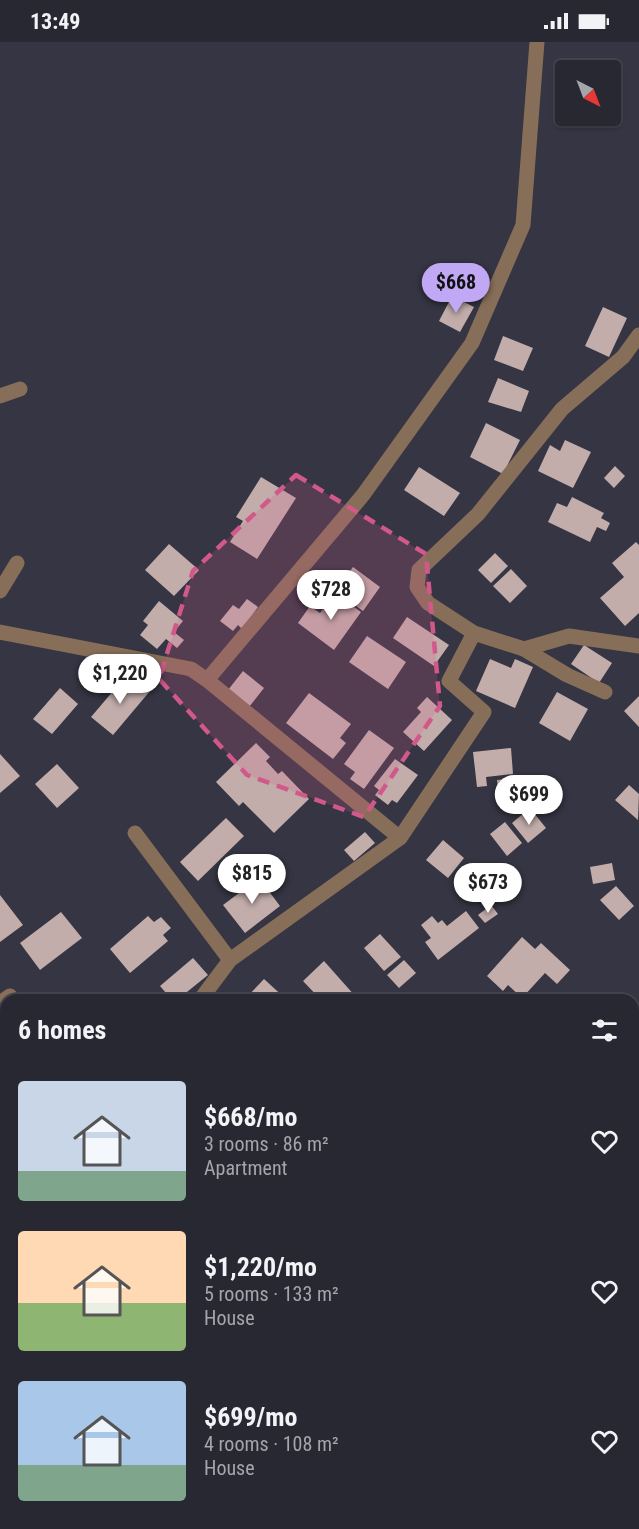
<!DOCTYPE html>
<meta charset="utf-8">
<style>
:root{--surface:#282832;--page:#34343e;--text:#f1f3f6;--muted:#a5a6ac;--line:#44444d;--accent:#c0a8f4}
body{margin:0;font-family:"Roboto Condensed",sans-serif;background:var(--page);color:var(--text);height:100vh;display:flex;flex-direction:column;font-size:22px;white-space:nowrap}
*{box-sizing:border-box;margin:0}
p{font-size:20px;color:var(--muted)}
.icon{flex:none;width:33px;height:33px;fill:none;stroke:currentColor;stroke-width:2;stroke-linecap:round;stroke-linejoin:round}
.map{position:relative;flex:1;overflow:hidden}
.side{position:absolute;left:0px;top:952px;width:639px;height:536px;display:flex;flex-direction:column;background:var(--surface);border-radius:18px 18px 0 0;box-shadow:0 2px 4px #0004,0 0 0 2px var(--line)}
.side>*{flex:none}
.needle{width:39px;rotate:138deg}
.fabs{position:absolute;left:555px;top:18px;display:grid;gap:12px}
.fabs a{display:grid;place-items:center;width:66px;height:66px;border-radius:6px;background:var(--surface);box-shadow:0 2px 4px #0004,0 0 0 2px var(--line);font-size:30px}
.price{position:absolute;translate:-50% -51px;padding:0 14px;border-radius:21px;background:#fff;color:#222;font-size:20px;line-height:39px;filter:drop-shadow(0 2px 3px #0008)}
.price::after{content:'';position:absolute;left:50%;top:36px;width:18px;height:14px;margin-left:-9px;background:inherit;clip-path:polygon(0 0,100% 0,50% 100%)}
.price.selected{background:var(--accent);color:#111}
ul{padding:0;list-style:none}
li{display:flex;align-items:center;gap:18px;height:150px;padding:0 18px}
li span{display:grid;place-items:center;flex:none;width:168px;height:120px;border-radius:6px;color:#555}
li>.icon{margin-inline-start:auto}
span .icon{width:72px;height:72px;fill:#fffc;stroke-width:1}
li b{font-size:26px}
h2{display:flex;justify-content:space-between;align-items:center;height:72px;padding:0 18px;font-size:26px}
.status{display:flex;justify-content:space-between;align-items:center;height:42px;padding:0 30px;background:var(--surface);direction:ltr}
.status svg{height:16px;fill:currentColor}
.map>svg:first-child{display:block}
</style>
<div class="status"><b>13:49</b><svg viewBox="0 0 49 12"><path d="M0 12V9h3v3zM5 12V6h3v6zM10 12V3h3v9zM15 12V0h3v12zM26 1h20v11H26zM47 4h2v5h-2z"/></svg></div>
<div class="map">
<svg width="639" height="1487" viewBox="0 0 639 1487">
<rect width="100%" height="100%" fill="#353543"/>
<path fill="#c2adab" d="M452 254 474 265 460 290 439 279Z
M603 265 627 276 609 315 585 304Z
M503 294 533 306 523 329 494 318Z
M498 336 529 349 521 370 488 360Z
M486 381 520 398 503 432 470 415Z
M565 398 591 410 573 446 538 429 550 403 560 409Z
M615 424 625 434 614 446 604 436Z
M419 425 460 451 444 474 404 448Z
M261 435 296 456 257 517 230 500 243 479 236 475Z
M572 455 604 471 601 476 610 481 606 489 597 485 590 500 548 480 557 461 567 465Z
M636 500 639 503V571L625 584 600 556 624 535 612 521Z
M169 502 199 528 174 554 145 528Z
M495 511 508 524 491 541 478 528Z
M353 525 380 545 363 569 335 549Z
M511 527 527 544 510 561 493 544Z
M335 551 361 570 334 608 298 581 310 564 320 571Z
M247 557 258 565 242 587 238 583 233 589 220 579 233 563 239 567Z
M159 559 183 579 174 590 184 598 177 606 166 597 157 607 140 593 148 583 143 579Z
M407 575 449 603 434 624 393 596Z
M367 594 406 620 388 647 349 620Z
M584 603 612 621 599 641 571 622Z
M490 617 511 626 515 617 533 625 515 666 476 649Z
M243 629 264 646 249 665 228 648Z
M125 635 133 641 136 637 150 649 113 693 91 675Z
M60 646 78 662 52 692 33 677Z
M557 650 588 667 570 699 539 681Z
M309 651 351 682 340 696 346 701 333 717 286 681Z
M639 654V685L624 669Z
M427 655 452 678 424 709 403 690 421 670 417 666Z
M369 688 394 706 364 747 350 737 355 730 344 722Z
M256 701 270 715 266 719 278 732 282 729 309 757 274 791 243 760 239 764 216 740Z
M511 706 513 732 486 735 487 744 477 745 473 710Z
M0 712 20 734 0 751Z
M395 717 418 733 397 761 392 758 388 763 375 753 379 748 374 744Z
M57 722 79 746 57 766 35 742Z
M515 736 516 747 498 749 497 738Z
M629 743 639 752 638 778 615 758Z
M530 766 546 786 528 801 512 781Z
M226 776 244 794 198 839 180 820Z
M505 780 522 801 507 814 490 792Z
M365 790 375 801 354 819 344 808Z
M443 798 464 816 448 836 426 818Z
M612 821 615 838 593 842 590 825Z
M259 836 280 864 245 891 223 863Z
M616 844 634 864 619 878 600 858Z
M0 853 23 883 0 900Z
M491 863 498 872 485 881 478 873Z
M466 869 479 886 438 918 425 900 431 896 421 883 432 874 438 881 442 878 447 884Z
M61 870 82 896 40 928 20 901Z
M148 874 154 880 161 875 171 886 163 893 168 899 130 931 110 907Z
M380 892 401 915 384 929 364 906Z
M522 895 535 907 541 901 570 928 557 942 545 931 522 956 508 943 503 949 487 934Z
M193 916 208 933 177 958H172L160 944Z
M404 918 416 931 399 946 387 933Z
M324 919 356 955 352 958H321L303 939Z
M264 937 287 958H244Z
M6 1041V1071L0 1075V1045Z
M6 1076V1108L0 1101V1081Z
M6 1171V1219L0 1223V1175Z
M6 1233V1251L0 1244V1238Z
M6 1278V1301L0 1294V1283Z
M639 1332V1366L633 1369V1335Z
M4 1377 6 1380V1399L0 1403V1380Z
M639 1382V1428L633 1415V1385Z
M639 1442V1463L633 1454V1446Z
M62 1482H78L81 1487H52Z
M154 1482H204L195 1487H157Z
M320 1482H355L346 1487H323Z"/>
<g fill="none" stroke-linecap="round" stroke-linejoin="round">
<path stroke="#876e58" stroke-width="15" d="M0 354 20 347
M0 549 17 521
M0 590 191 627 207 638 400 796
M474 591 524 607 569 594 639 604
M524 607 567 633 605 650
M207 638 363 453 472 301 523 183 537 0
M135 791 230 918
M200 958 230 918 400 796 484 670 449 639 474 591 428 561 417 545 419 528 478 472 562 367 623 315 639 293
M0 961 10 954 13 958
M633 1129 639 1137
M0 1151 6 1147
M531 1487 541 1482"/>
<path stroke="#b48c6a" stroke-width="15" d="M633 1036 639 1035
M0 1343 6 1349
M90 1482 92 1487"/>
<g stroke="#9696a2" stroke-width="7">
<path id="rail" d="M633 984 639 980
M0 1427 6 1422"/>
</g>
<use href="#rail" stroke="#353543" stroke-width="4.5" stroke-dasharray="14" stroke-linecap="butt"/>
</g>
<path fill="#d0598a" fill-opacity="0.2" stroke="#d0598a" stroke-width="4.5" stroke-dasharray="12 8" stroke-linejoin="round" d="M296 433 426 512 440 664 364 775 247 733 159 637 193 529Z"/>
</svg>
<div class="fabs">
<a><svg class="needle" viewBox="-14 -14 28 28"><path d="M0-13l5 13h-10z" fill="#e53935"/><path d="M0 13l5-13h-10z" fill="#a5a6ac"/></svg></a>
</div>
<b class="price selected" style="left:456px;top:272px">$668</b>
<b class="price" style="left:331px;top:579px">$728</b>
<b class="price" style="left:120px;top:663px">$1,220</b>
<b class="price" style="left:529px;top:784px">$699</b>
<b class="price" style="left:252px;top:863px">$815</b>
<b class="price" style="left:488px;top:872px">$673</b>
<section class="side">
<h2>6 homes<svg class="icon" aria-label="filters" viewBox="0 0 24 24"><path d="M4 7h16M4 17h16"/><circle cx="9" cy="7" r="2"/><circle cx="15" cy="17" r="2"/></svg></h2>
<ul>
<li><span style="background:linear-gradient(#c9d6e8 75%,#7fa58c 0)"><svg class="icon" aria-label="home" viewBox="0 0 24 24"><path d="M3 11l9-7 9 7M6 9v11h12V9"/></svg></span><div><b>$668/mo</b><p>3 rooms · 86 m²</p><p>Apartment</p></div><svg class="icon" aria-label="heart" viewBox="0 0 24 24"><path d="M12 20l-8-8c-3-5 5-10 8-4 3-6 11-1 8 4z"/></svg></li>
<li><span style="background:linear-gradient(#ffd9b3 60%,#8fb573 0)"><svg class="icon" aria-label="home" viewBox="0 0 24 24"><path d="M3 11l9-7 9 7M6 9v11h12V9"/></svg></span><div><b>$1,220/mo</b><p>5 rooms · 133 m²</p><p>House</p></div><svg class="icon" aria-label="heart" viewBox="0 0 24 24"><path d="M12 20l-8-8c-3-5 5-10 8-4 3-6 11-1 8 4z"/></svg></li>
<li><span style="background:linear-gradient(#a9c7e8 70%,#7fa58c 0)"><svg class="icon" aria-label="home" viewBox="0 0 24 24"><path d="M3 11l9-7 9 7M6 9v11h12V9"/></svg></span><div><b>$699/mo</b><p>4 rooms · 108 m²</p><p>House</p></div><svg class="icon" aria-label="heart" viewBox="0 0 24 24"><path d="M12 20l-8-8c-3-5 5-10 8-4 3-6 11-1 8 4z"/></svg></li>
</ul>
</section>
</div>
